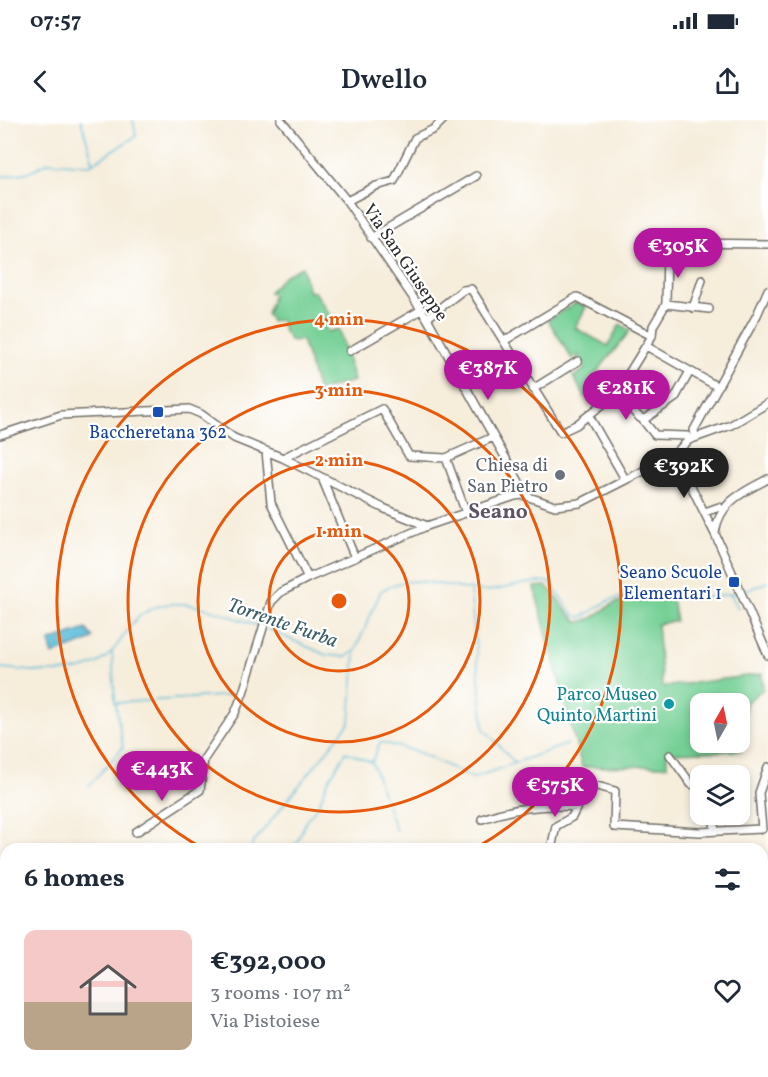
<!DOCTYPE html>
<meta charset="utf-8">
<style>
:root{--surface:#fff;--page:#f6f6f7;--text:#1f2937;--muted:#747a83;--accent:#b5179e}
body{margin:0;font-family:Vollkorn,serif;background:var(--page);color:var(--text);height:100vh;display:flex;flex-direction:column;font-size:22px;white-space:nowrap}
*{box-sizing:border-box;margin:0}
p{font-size:20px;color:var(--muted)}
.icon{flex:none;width:33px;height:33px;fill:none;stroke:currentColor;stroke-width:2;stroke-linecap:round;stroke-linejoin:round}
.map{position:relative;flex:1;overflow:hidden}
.drawer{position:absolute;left:0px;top:723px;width:768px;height:234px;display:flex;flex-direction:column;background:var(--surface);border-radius:18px 18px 0 0;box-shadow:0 3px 9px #0003}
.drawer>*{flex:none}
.needle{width:39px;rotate:9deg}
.tools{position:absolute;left:690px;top:573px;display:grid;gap:12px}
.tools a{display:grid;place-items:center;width:60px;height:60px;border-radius:12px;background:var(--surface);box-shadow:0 3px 9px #0003;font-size:30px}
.price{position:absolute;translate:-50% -51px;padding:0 14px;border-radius:21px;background:var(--accent);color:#fff;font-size:20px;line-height:39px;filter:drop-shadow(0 2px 3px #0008)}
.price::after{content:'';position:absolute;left:50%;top:36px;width:18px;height:14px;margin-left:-9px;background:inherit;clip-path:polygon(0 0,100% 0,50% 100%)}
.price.selected{background:#222;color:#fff}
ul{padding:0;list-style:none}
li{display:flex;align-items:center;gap:18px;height:150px;padding:0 24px}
li span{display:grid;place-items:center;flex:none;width:168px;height:120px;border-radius:12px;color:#555}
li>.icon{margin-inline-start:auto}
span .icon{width:72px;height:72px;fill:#fffc;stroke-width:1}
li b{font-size:26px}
h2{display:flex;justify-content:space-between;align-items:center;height:72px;padding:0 24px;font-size:26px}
.status{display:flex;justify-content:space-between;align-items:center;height:42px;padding:0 30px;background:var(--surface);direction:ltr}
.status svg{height:16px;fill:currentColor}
header{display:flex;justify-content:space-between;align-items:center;height:78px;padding:0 24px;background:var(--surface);font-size:27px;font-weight:600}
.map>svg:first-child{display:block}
</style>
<div class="status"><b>07:57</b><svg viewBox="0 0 49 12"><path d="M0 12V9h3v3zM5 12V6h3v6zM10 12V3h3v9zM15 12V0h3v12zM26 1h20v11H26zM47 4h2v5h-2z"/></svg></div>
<header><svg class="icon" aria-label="back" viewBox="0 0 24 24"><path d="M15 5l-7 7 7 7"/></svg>Dwello<svg class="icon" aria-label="share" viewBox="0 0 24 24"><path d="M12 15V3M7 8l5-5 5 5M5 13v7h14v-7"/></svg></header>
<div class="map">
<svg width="768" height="957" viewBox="0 0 768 957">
<rect width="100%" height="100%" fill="#fff"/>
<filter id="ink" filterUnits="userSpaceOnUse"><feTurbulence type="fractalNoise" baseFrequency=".0167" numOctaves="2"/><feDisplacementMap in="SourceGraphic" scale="12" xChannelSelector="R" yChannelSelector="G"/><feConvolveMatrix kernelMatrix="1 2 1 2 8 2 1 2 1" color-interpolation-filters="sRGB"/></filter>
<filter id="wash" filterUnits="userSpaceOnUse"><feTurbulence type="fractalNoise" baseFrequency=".008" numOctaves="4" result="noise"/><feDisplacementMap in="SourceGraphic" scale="24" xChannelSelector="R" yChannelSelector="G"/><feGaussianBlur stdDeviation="1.35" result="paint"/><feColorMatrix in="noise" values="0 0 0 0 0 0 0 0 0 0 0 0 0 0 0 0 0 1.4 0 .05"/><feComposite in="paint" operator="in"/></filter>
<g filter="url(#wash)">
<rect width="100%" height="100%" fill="#f6eddb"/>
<path fill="#76d096" stroke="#507e60" stroke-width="1.5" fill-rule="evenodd" d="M302 147 309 172H315L330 195 326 208 328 212 339 209 354 261 318 271 302 220 291 221 284 212 281 200 271 201 267 194 273 175 269 172 285 155Z
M577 182 586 187 575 208 608 226 620 204 630 211 592 258 608 271 589 283 573 257 585 249 578 235 572 239 548 200Z
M546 466C559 477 565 493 578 502 597 499 600 490 615 483 633 476 653 479 672 478L676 501 657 504 662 567 762 554 763 569 746 583 741 631 667 633V646L582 647 534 467ZM700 584H740V622H700Z"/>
<path fill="#60b27f" stroke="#466e55" stroke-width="1.5" d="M131 951H169L168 957H130Z"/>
<path fill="#5abbd8" stroke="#427382" stroke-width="1.5" d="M86 509 93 517 91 520 52 535 50 521Z"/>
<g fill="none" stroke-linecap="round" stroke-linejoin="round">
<path stroke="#5abbd8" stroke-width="1.5" d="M81 0 93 42
M0 57 29 52 48 42 90 45 136 16 133 0
M470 469 484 609 515 643
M744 471 768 462
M731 475 738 488
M267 509 326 535 346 537 355 531 381 471C414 449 450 471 485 471 506 470 527 460 549 462L575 496 582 497 610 480 632 475 653 474 695 479 736 473
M0 548C29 550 64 557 91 546 109 540 119 523 129 508 161 462 217 493 259 506
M116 583 236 575
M89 666 123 627 115 580 112 532
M396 711 372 642 380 622 418 632 473 658 568 624
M251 729 253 723 350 602 355 533
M294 729 307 699 318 686 328 661 346 632 371 642
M136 957 138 951"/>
</g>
</g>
<g filter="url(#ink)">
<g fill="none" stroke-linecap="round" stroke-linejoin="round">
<g stroke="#726f69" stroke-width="10">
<path id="minor" d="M281 0 347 81 427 198 523 369V375
M347 81 376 66 394 61 415 18 434 9 443 0
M371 118 476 56
M666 184 709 189
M693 188 702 160
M427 198 463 170 471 169 561 312 576 305 616 274 652 216 577 177 504 221
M652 216 653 206 666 184 667 127 683 123 768 124
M646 226 718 267
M350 231 421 190
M533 269 578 241
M616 274 640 298 645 299 675 278 689 253
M589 296 625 359
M642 299 655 315 687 316 690 319
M0 315 61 295 189 289 201 294 234 318 283 338 383 388 427 406 515 376 523 375 555 386 580 383 671 337 689 320 731 305 768 283
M695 317 694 310 757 195 768 170
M266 331 271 383 308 458
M675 334 716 416 768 535
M283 338 382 289 409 336 446 338 466 393
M446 338 493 317
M322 358 355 438
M705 392 719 387
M715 413C719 382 743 372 768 359
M670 635 691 664 700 666
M482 699C513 688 544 684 577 687L582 665 597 666 615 671 614 707 699 712 762 709 759 673 768 647
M714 711 715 694
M136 712 200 670 204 639 235 593 243 573 271 482 281 472 308 458 427 406
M551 729 556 706 572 697 577 687
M542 957 545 951"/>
</g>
<use href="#minor" stroke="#fff" stroke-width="7"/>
</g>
</g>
<g fill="none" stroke="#e8590c" stroke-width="3">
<circle cx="339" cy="481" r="70"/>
<circle cx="339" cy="481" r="141"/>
<circle cx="339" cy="481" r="211"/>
<path d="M204 729A282 282 0 1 1 474 729"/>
</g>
<g fill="#1a4fb4" stroke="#fff" stroke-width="2">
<rect x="152" y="286" width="12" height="12" rx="3"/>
<rect x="728" y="456" width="12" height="12" rx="3"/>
</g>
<circle fill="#6b7280" stroke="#fff" stroke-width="2" cx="560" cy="355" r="6"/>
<circle fill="#0f9aa8" stroke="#fff" stroke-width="2" cx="669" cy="584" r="6"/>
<g text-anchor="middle" stroke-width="4.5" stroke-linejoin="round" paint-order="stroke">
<g font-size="18" fill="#2b2b2b" stroke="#fff">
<text transform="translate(406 142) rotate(56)" y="6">Via San Giuseppe</text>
</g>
<g font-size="18" fill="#164399" stroke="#fff">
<text x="158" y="318">Baccheretana 362</text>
<text x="722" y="458" text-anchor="end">Seano Scuole<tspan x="722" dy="21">Elementari 1</tspan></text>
</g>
<g font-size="18" fill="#5b616d" stroke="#fff" text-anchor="end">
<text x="548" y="351">Chiesa di<tspan x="548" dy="21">San Pietro</tspan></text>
</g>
<g font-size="18" fill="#0d838f" stroke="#fff" text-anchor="end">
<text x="657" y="580">Parco Museo<tspan x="657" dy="21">Quinto Martini</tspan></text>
</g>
<g font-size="20" font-style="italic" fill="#3b5d68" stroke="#fff">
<text transform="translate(283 502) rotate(19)" y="7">Torrente Furba</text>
</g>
<g font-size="21" font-weight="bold" fill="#5e5464" stroke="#fff">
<text x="498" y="398">Seano</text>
</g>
</g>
<circle cx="339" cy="481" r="9" fill="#e8590c" stroke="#fff" stroke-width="3"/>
<g font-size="18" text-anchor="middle" font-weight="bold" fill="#e8590c" stroke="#fff" stroke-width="4.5" stroke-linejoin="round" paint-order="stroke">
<text x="339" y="205">4 min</text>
<text x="339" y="276">3 min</text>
<text x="339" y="346">2 min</text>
<text x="339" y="417">1 min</text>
</g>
</svg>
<div class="tools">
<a><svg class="needle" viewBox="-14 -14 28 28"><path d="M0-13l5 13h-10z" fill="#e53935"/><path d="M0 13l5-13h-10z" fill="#747a83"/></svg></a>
<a><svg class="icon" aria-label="layers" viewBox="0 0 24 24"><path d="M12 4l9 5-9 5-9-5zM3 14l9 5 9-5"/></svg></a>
</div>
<b class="price" style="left:678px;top:159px">€305K</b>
<b class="price" style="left:488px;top:281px">€387K</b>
<b class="price" style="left:626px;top:301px">€281K</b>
<b class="price selected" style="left:684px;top:379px">€392K</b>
<b class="price" style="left:162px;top:682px">€443K</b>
<b class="price" style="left:555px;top:698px">€575K</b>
<section class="drawer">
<h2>6 homes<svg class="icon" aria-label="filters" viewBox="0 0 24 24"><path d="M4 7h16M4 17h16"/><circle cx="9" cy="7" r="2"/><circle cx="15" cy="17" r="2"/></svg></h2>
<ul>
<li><span style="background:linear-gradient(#f6c9c9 60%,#b9a48a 0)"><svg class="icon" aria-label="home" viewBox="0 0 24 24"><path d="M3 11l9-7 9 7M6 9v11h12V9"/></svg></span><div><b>€392,000</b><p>3 rooms · 107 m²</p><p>Via Pistoiese</p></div><svg class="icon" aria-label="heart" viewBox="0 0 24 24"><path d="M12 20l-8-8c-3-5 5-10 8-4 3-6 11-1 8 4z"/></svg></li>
</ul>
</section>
</div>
